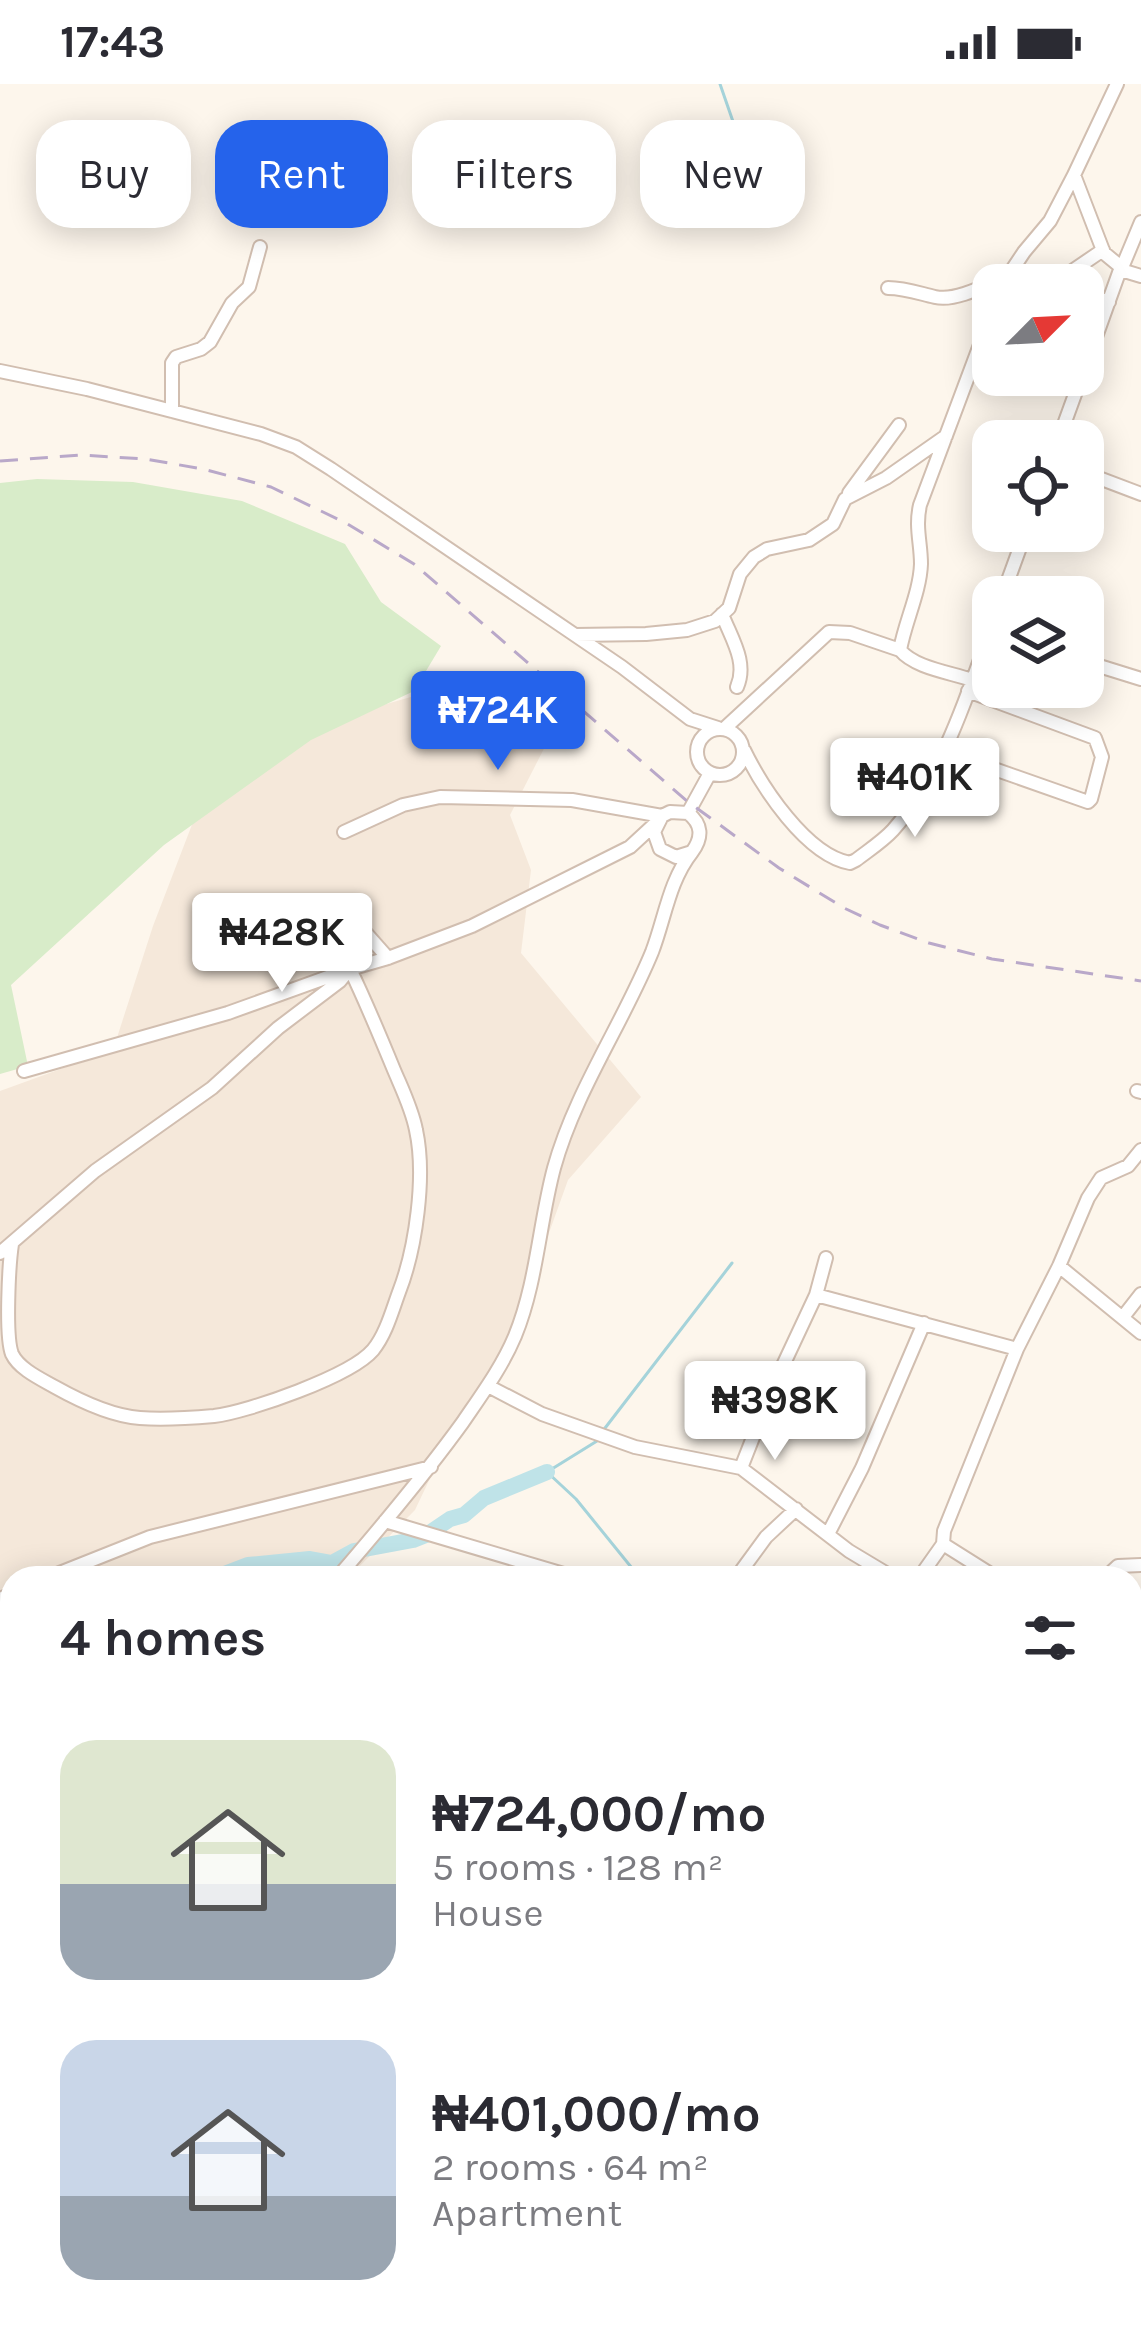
<!DOCTYPE html>
<meta charset="utf-8">
<style>
:root{--surface:#fff;--page:#f2f2f3;--text:#2b2b33;--muted:#7c7c81;--accent:#2563eb}
body{margin:0;font-family:Karla,sans-serif;background:var(--page);color:var(--text);height:100vh;display:flex;flex-direction:column;font-size:45px;white-space:nowrap}
*{box-sizing:border-box;margin:0}
p{font-size:39px;color:var(--muted)}
.icon{flex:none;width:66px;height:66px;fill:none;stroke:currentColor;stroke-width:2;stroke-linecap:round;stroke-linejoin:round}
.map{position:relative;flex:1;overflow:hidden}
.side{position:absolute;left:0px;top:1482px;width:1143px;height:768px;display:flex;flex-direction:column;background:var(--surface);border-radius:36px 36px 0 0;box-shadow:0 6px 30px #0003}
.side>*{flex:none}
.banner{position:absolute;left:36px;top:36px;width:1071px;height:108px;display:flex;gap:24px}
.needle{width:78px;rotate:66deg}
.tools{position:absolute;left:972px;top:180px;display:grid;gap:24px}
.tools a{display:grid;place-items:center;width:132px;height:132px;border-radius:24px;background:var(--surface);box-shadow:0 6px 30px #0003;font-size:60px}
.price{position:absolute;translate:-50% -102px;padding:0 27px;border-radius:12px;background:#fff;color:#222;font-size:39px;line-height:78px;filter:drop-shadow(0 3px 6px #0008)}
.price::after{content:'';position:absolute;left:50%;top:72px;width:36px;height:27px;margin-left:-18px;background:inherit;clip-path:polygon(0 0,100% 0,50% 100%)}
.price.selected{background:var(--accent);color:#fff}
ul{padding:0;list-style:none}
li{display:flex;align-items:center;gap:36px;height:300px;padding:0 60px}
li span{display:grid;place-items:center;flex:none;width:336px;height:240px;border-radius:36px;color:#555}
li>.icon{margin-inline-start:auto}
span .icon{width:144px;height:144px;fill:#fffc;stroke-width:1}
li b{font-size:51px}
h2{display:flex;justify-content:space-between;align-items:center;height:144px;padding:0 60px;font-size:51px}
.tag{padding:0 42px;border-radius:36px;background:var(--surface);box-shadow:0 6px 30px #0003;font-size:42px;line-height:108px}
.tag.selected{background:var(--accent);color:#fff}
.status{display:flex;justify-content:space-between;align-items:center;height:84px;padding:0 60px;background:var(--surface);direction:ltr}
.status svg{height:33px;fill:currentColor}
.map>svg:first-child{display:block}
</style>
<div class="status"><b>17:43</b><svg viewBox="0 0 49 12"><path d="M0 12V9h3v3zM5 12V6h3v6zM10 12V3h3v9zM15 12V0h3v12zM26 1h20v11H26zM47 4h2v5h-2z"/></svg></div>
<div class="map">
<svg width="1141" height="2250" viewBox="0 0 1141 2250">
<rect width="100%" height="100%" fill="#fdf6ec"/>
<path fill="#f5e8da" d="M484 592 574 606 510 731 531 786 521 869 641 1013 568 1096 512 1252 443 1367 415 1426 348 1494H12V2238H1131V1986L1141 1992V2250H0V1007L113 966 153 842 198 725 341 633Z"/>
<path fill="#d8ecc9" d="M37 395 133 398 242 417 345 460 381 518 441 562 414 607 311 656 164 761 11 901 28 982 0 990V399Z
M1141 2171V2250H950L978 2238H1131V2174Z
M808 2238H849L860 2250H802L793 2242Z"/>
<g fill="none" stroke-linecap="round" stroke-linejoin="round">
<path stroke="#a5d3da" stroke-width="3" d="M720 0 747 78
M602 1348 732 1179
M597 1357 547 1388 576 1415 640 1494"/>
<path stroke="#bfe3e8" stroke-width="16" d="M214 1494 248 1481 310 1475 332 1479 354 1467 413 1456 428 1450 450 1435 464 1431 484 1414 547 1388
M0 1624 12 1614"/>
<g stroke="#d1beb0" stroke-width="16">
<path id="minor" d="M1141 138 1121 186 1141 192
M1002 201 1024 168 1050 137 1074 91
M1063 201 1056 198 1103 166
M888 204C905 204 918 209 935 213 957 218 987 200 1008 191
M1083 208 1109 218
M0 287 87 305 261 350 296 363 331 385 622 583 690 635 718 644
M1083 289 1121 183 1104 169 1074 91 1117 0
M172 327V279L176 273 201 265 210 258 232 219 249 203 260 163
M1058 357 1082 291
M1083 388 1141 410
M849 409 899 341
M1002 513 1026 447
M722 530C731 554 748 578 737 603
M575 551 646 550 687 546 715 537 729 524 740 490 754 473 767 465 809 456 833 440 845 415 886 394 946 352
M1083 577 1141 595
M972 596C949 588 915 584 900 566 905 538 920 508 921 480 921 459 915 443 920 421L993 226
M725 644 829 548 850 549 900 566
M697 668a23 23 0 1 1 46 0a23 23 0 1 1-46 0Z
M744 666C762 703 806 771 850 779L856 776C869 766 883 757 893 746 944 689 968 609 993 539
M943 667 1088 718 1091 715 1102 673 1095 654 968 607
M688 729 710 689
M344 748 403 721 440 713 572 716 662 732 670 728 688 729C702 740 703 753 692 768L676 773 660 765 654 748 662 732
M350 831 388 874
M1137 1007 1141 1008
M12 1160C9 1180 5 1252 12 1270 19 1285 41 1295 55 1303 80 1317 111 1332 140 1334 163 1336 191 1334 214 1332 248 1328 351 1292 373 1266 386 1250 392 1227 399 1208 416 1164 426 1092 416 1046 412 1025 402 1005 394 986 380 952 366 918 350 885L228 929 24 987
M0 1169 95 1087 212 1004 278 944 340 897 350 885 388 874 472 842 630 763 656 739
M1059 1182 1141 1249
M816 1211 1017 1265
M1123 1233 1141 1210
M488 1302 542 1330 635 1363 741 1384 849 1467 894 1494
M741 1384 772 1305 816 1211 826 1174
M385 1437 577 1494
M828 1450 862 1384 924 1239
M943 1460 997 1494
M47 1494 150 1453 431 1383
M337 1494C381 1443 424 1392 463 1338 482 1310 502 1283 515 1252 537 1198 539 1140 554 1084 575 1008 622 941 652 868 665 834 669 797 692 768
M736 1494 766 1453 796 1425
M919 1494 943 1460 944 1447 1017 1265 1059 1182 1088 1114 1101 1094 1128 1082 1141 1066
M1105 1494 1118 1482 1141 1481
M0 1515 12 1510
M1131 1603 1133 1601
M12 1700 2 1714 12 1731
M1131 1726 1141 1715
M1131 1746 1141 1755
M1131 1939 1141 1921
M0 1993 12 2005
M0 2099 12 2087
M0 2204 12 2192
M884 2238 896 2250
M53 2250 64 2238
M157 2250 168 2238
M258 2250 267 2238
M348 2250 359 2238
M447 2250 458 2238
M583 2250 597 2238"/>
</g>
<g stroke="#dad1cd" stroke-width="20">
<path id="major" d="M0 1877 12 1867
M0 1898 12 1889
M1131 1983 1141 1988
M1131 2001 1141 2007"/>
</g>
<use href="#minor" stroke="#fff" stroke-width="12"/>
<use href="#major" stroke="#fbd9a5" stroke-width="15"/>
<path stroke="#b9a8c9" stroke-width="3" stroke-dasharray="18 12" stroke-linecap="butt" d="M0 377 81 371 145 375 203 385 271 403 346 439 414 480 687 717 779 784 844 824 880 841 929 859 992 875 1141 897"/>
</g>
</svg>
<div class="tools">
<a><svg class="needle" viewBox="-14 -14 28 28"><path d="M0-13l5 13h-10z" fill="#e53935"/><path d="M0 13l5-13h-10z" fill="#7c7c81"/></svg></a>
<a><svg class="icon" aria-label="locate" viewBox="0 0 24 24"><circle cx="12" cy="12" r="6"/><path d="M12 2v4M12 18v4M2 12h4M18 12h4"/></svg></a>
<a><svg class="icon" aria-label="layers" viewBox="0 0 24 24"><path d="M12 4l9 5-9 5-9-5zM3 14l9 5 9-5"/></svg></a>
</div>
<b class="price selected" style="left:498px;top:689px">₦724K</b>
<b class="price" style="left:915px;top:756px">₦401K</b>
<b class="price" style="left:282px;top:911px">₦428K</b>
<b class="price" style="left:775px;top:1379px">₦398K</b>
<div class="banner">
<a class="tag">Buy</a>
<a class="tag selected">Rent</a>
<a class="tag">Filters</a>
<a class="tag">New</a>
</div>
<section class="side">
<h2>4 homes<svg class="icon" aria-label="filters" viewBox="0 0 24 24"><path d="M4 7h16M4 17h16"/><circle cx="9" cy="7" r="2"/><circle cx="15" cy="17" r="2"/></svg></h2>
<ul>
<li><span style="background:linear-gradient(#dfe7d0 60%,#9aa5b1 0)"><svg class="icon" aria-label="home" viewBox="0 0 24 24"><path d="M3 11l9-7 9 7M6 9v11h12V9"/></svg></span><div><b>₦724,000/mo</b><p>5 rooms · 128 m²</p><p>House</p></div></li>
<li><span style="background:linear-gradient(#c9d6e8 65%,#9aa5b1 0)"><svg class="icon" aria-label="home" viewBox="0 0 24 24"><path d="M3 11l9-7 9 7M6 9v11h12V9"/></svg></span><div><b>₦401,000/mo</b><p>2 rooms · 64 m²</p><p>Apartment</p></div></li>
</ul>
</section>
</div>
